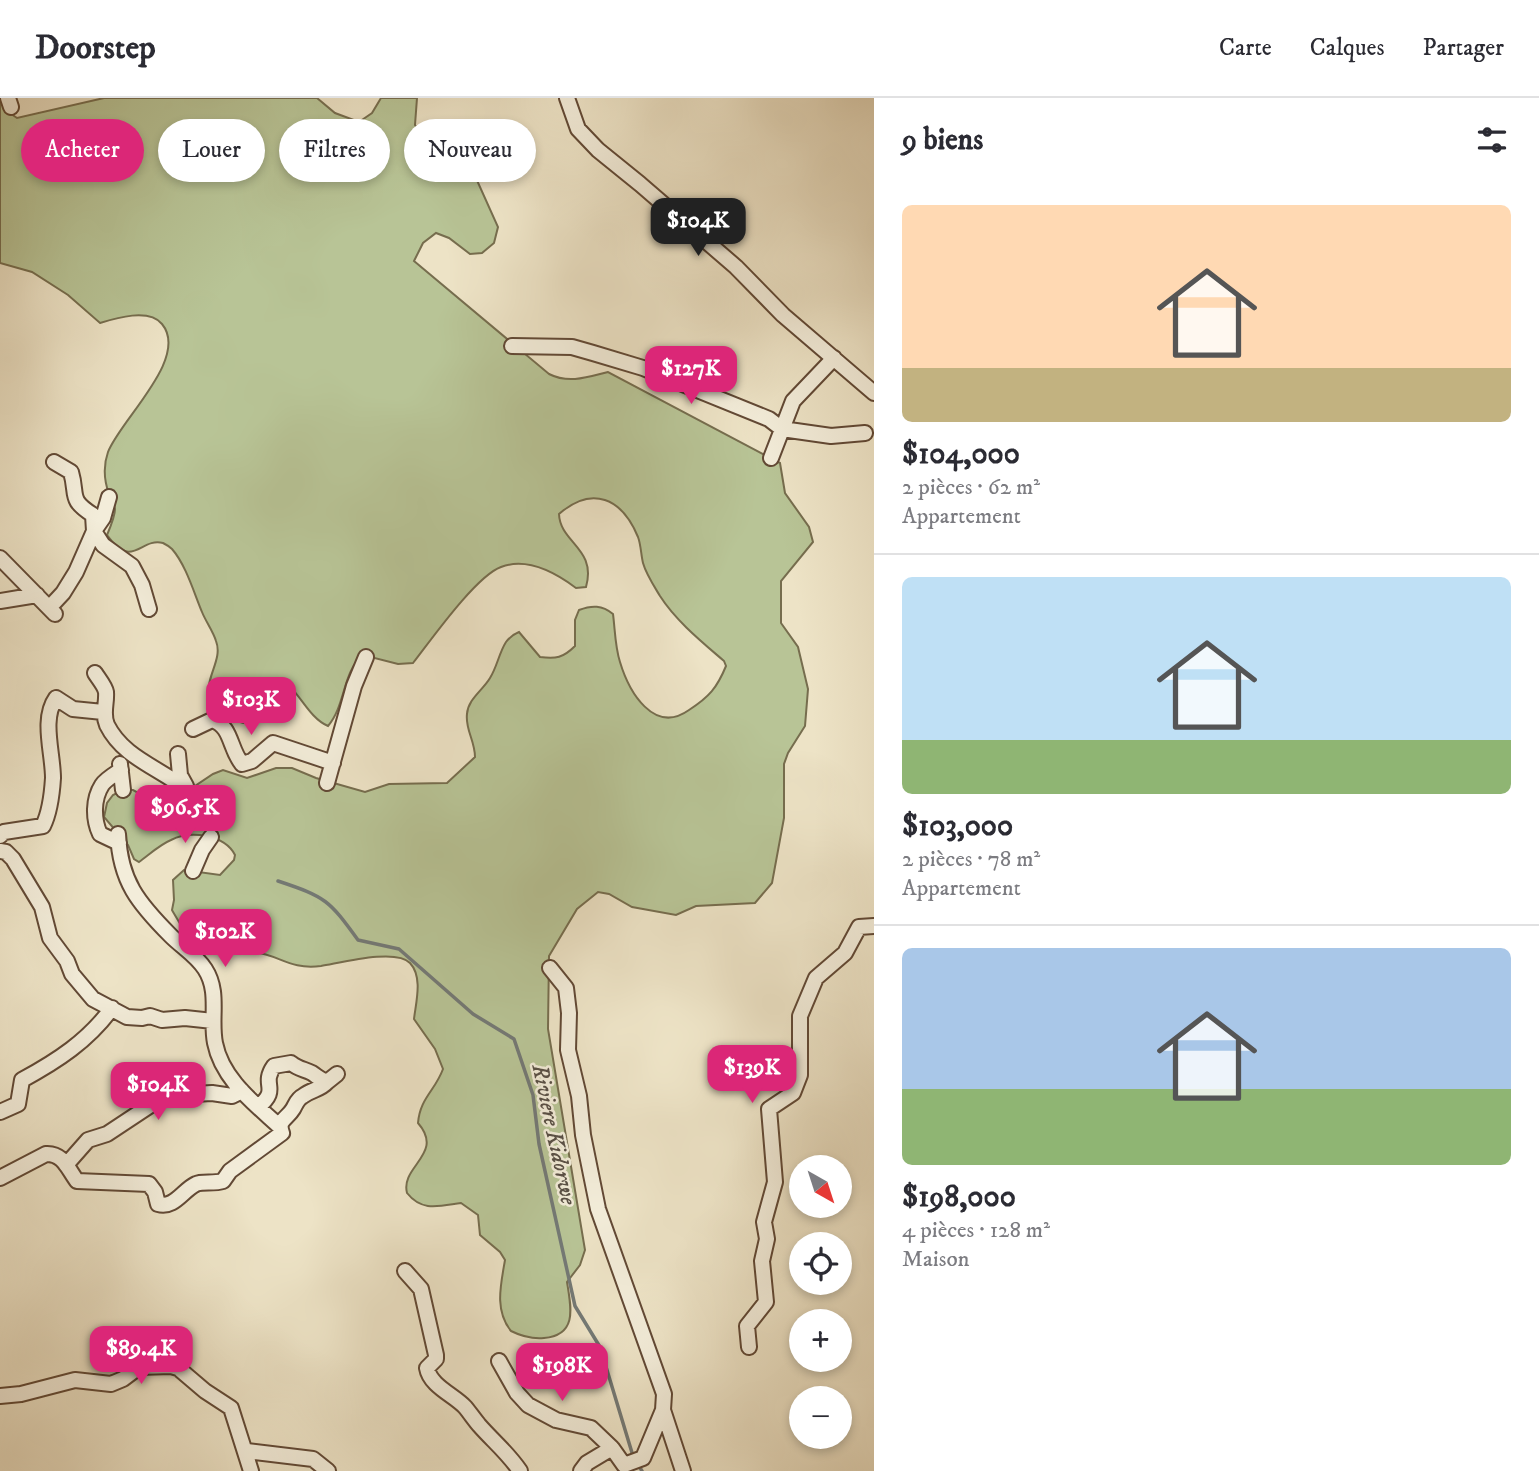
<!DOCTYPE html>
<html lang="fr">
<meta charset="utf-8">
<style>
:root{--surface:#fff;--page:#f7f7f7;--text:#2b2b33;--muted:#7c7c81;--line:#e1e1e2;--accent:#db2777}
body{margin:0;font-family:"IM FELL DW Pica",serif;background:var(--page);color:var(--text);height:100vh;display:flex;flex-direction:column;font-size:26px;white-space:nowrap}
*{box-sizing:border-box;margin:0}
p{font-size:23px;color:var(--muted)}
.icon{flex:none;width:38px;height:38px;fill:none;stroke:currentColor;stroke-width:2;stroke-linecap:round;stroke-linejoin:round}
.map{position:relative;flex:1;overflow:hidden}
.details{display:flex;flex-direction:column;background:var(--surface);width:665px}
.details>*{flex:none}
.guide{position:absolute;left:21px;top:21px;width:665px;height:63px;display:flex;gap:14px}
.needle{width:46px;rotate:141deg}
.buttons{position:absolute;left:789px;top:1057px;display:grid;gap:14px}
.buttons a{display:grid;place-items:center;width:63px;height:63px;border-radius:50%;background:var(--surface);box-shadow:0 4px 10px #0003;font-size:35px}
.price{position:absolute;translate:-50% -60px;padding:0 16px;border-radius:14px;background:var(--accent);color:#fff;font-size:23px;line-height:46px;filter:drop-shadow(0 2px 4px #0008)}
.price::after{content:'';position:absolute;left:50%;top:42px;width:21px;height:16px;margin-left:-10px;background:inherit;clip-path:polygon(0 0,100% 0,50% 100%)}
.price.current{background:#222;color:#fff}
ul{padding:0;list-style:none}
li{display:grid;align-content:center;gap:14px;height:371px;padding:0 28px}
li+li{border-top:2px solid var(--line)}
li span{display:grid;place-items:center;height:217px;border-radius:10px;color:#555}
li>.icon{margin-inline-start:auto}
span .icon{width:126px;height:126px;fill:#fffc;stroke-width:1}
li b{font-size:30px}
h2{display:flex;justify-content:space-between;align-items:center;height:84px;padding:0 28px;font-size:30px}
.chip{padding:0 24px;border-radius:32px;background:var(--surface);box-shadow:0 4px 10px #0003;font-size:24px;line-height:63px}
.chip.current{background:var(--accent);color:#fff}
header{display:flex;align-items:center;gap:42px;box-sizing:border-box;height:98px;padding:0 35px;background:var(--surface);border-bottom:2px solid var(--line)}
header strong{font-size:33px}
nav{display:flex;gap:38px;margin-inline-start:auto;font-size:24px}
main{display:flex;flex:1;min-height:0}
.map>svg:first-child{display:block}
</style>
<header>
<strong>Doorstep</strong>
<nav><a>Carte</a><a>Calques</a><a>Partager</a></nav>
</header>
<main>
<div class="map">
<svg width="874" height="1373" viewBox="0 0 874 1373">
<rect width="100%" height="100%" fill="#ede3c6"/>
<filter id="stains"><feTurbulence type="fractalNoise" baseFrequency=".00286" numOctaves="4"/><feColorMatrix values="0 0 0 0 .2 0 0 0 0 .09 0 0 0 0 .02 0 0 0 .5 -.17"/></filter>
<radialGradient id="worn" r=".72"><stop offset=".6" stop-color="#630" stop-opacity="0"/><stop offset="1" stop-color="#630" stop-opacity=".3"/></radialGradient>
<path fill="#b8c496" stroke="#766d4e" stroke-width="2" d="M0 0 10 15 17 20 104 0H317L335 15 359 24 372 15 381 0H417L415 27 422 36 471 69 498 129 494 145 482 155 470 156 449 140 436 135 423 145 414 163 549 276C569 286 588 279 608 274L780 365 785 395 809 429 813 444 781 483V525L798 549 808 591 805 628 788 655 784 666V720L772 785 755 805 696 808 676 817 632 809 609 796 598 794 577 811 549 858 548 931 585 1152 580 1167 567 1184C571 1209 578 1237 544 1240 533 1241 521 1238 511 1233 494 1212 501 1186 505 1162L500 1154 480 1137 478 1117 461 1105C439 1108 422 1114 407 1095 400 1068 445 1056 418 1025 420 1000 435 993 443 971L435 951 414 921C416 904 423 879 410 865 396 850 340 865 321 868 289 872 280 857 254 854 244 852 232 854 222 854 195 854 184 833 172 812L174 802 173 782 184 772 220 777 234 762 235 757C225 737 191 732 171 742 159 747 149 757 139 764L134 761 128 747 104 719 107 705 113 697 123 692H133L155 704H171L213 676 223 672 247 680 276 670H292L316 680 365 694 389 686 447 685 475 659C475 643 465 631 467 616 468 601 483 592 490 580 497 569 499 555 506 544 510 539 514 536 519 534L540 559C556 561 563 560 575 548V522L579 512C592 507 602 507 613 516 615 531 615 549 620 564 629 594 654 637 689 612 709 599 717 590 726 568L724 563C702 544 676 523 660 498 654 488 646 476 643 465 641 457 641 447 638 439 622 400 592 387 559 416 560 445 597 450 586 489L576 490C556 475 527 459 501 469 476 478 431 542 413 565L398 566 363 557C342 574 346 607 328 628 297 615 290 554 251 594L253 605 260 619C258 620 253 624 250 625 238 628 211 608 209 596 206 578 223 561 216 543 213 533 206 524 202 514 194 495 186 467 172 451 170 449 165 446 163 445 140 439 133 473 107 437 110 430 115 418 115 411 114 406 111 400 109 396 104 382 103 368 108 354 120 322 190 260 162 226 149 210 116 220 100 225L68 197 32 174 0 165Z"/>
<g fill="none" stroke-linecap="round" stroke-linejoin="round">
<path stroke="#747975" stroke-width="3.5" d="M278 783C326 799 329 802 358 842L399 851 473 916 514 941 533 997 539 1046 575 1208 600 1249 633 1358
M637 1365 642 1373"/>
<g stroke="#624935" stroke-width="18">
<path id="minor" d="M8 0 11 9
M567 0 578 31 598 52 640 86 736 169 783 217 874 295
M512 248 572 249 593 255 643 270 769 321 782 331 831 338 865 335
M771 360 793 303 834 260
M54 364 71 374C78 398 68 401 93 417L94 433 103 447 132 468 142 487 149 511
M0 460 55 516
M0 503 37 497
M49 510 63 495 76 474 94 433 103 420 109 399
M95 575C98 580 105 588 106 594 107 606 102 615 107 627 124 661 161 670 188 693
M193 631 212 622C232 628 229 650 242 666L252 663 273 645 333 665
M178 656 180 677 186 688
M120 666 123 692
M327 685 354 588 366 559
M118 736C120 783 138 805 171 838 182 849 196 857 205 871 220 894 210 920 215 945 222 981 254 1005 280 1029
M0 738 4 734 43 728C50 714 52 696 53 680 53 655 41 621 56 600L73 611 103 614
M119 745 100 736C93 721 93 701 102 687 106 681 115 676 121 672
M0 753 6 754 13 761 42 809 50 840 67 863 72 876 93 901 127 919 142 920 150 918 162 922 185 920 213 923
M193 773 202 752 211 739
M550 870 566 890 569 915 568 952 579 998 583 1037 598 1111 664 1296 663 1312 643 1360 624 1367 612 1350 587 1365 581 1373
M258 1009C281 990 260 988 274 968L291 965C298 971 304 971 312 975 318 979 319 981 327 984L337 976
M0 1014 18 1006 22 982C57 963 88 943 112 910
M66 1067 88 1042 107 1036 175 991 194 996 212 995 232 998 242 993
M0 1080 46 1056C63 1055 68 1071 77 1083L149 1086 155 1094 158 1106C174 1111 183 1092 196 1086 202 1083 214 1086 223 1083L230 1073 282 1035C277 1022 287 1021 293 1011 296 1006 297 1001 303 998 312 991 320 992 327 984
M405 1173 421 1191 436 1257V1261L427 1270C430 1288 454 1297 465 1309 470 1315 474 1321 479 1327 493 1343 508 1355 520 1373
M749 1249 747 1228 766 1204 762 1163 767 1141 764 1124 775 1084 769 1011 793 995 800 977V918L816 880 845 855 859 829 874 828
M499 1263 517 1295 528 1307 556 1322 591 1330 612 1350
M0 1298 21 1296 75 1282 111 1286 123 1281 139 1269 171 1268 178 1270 205 1293 231 1310 251 1373
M663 1312 683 1373
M247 1353 313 1361 328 1373"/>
</g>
<use href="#minor" stroke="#f3edda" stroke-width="14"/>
</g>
<g text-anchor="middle" stroke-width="5" stroke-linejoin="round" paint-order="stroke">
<g font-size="23" font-style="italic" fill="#595046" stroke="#f3edda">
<text transform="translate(555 1036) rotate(78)" y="8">Riviere Kidorwe</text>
</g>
</g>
<rect width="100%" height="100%" filter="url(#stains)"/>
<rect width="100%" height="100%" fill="url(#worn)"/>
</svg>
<div class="buttons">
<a><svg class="needle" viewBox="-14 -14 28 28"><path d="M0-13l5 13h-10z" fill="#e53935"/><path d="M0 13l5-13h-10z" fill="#7c7c81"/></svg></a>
<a><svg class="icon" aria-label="locate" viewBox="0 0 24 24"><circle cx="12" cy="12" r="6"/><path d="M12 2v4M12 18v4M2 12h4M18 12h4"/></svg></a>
<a>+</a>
<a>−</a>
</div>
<b class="price current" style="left:698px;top:160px">$104K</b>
<b class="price" style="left:691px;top:308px">$127K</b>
<b class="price" style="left:251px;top:639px">$103K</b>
<b class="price" style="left:185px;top:747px">$96.5K</b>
<b class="price" style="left:225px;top:871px">$102K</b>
<b class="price" style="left:752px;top:1007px">$139K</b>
<b class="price" style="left:158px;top:1024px">$104K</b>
<b class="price" style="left:141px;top:1288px">$89.4K</b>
<b class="price" style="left:562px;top:1305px">$198K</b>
<div class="guide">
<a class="chip current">Acheter</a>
<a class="chip">Louer</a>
<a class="chip">Filtres</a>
<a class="chip">Nouveau</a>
</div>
</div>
<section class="details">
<h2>9 biens<svg class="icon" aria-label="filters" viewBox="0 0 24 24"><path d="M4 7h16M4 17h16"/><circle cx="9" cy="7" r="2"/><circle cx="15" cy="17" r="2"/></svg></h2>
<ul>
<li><span style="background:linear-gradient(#ffd9b3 75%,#c2b280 0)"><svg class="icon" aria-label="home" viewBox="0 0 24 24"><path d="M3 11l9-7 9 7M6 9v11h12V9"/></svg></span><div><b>$104,000</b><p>2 pièces · 62 m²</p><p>Appartement</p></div></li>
<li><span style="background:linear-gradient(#bfe0f5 75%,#8fb573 0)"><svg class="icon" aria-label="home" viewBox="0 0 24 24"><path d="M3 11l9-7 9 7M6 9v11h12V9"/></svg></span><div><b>$103,000</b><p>2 pièces · 78 m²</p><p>Appartement</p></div></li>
<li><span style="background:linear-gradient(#a9c7e8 65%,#8fb573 0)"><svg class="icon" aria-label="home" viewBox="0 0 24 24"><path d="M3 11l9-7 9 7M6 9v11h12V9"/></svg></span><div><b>$198,000</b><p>4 pièces · 128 m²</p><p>Maison</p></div></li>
</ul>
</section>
</main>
